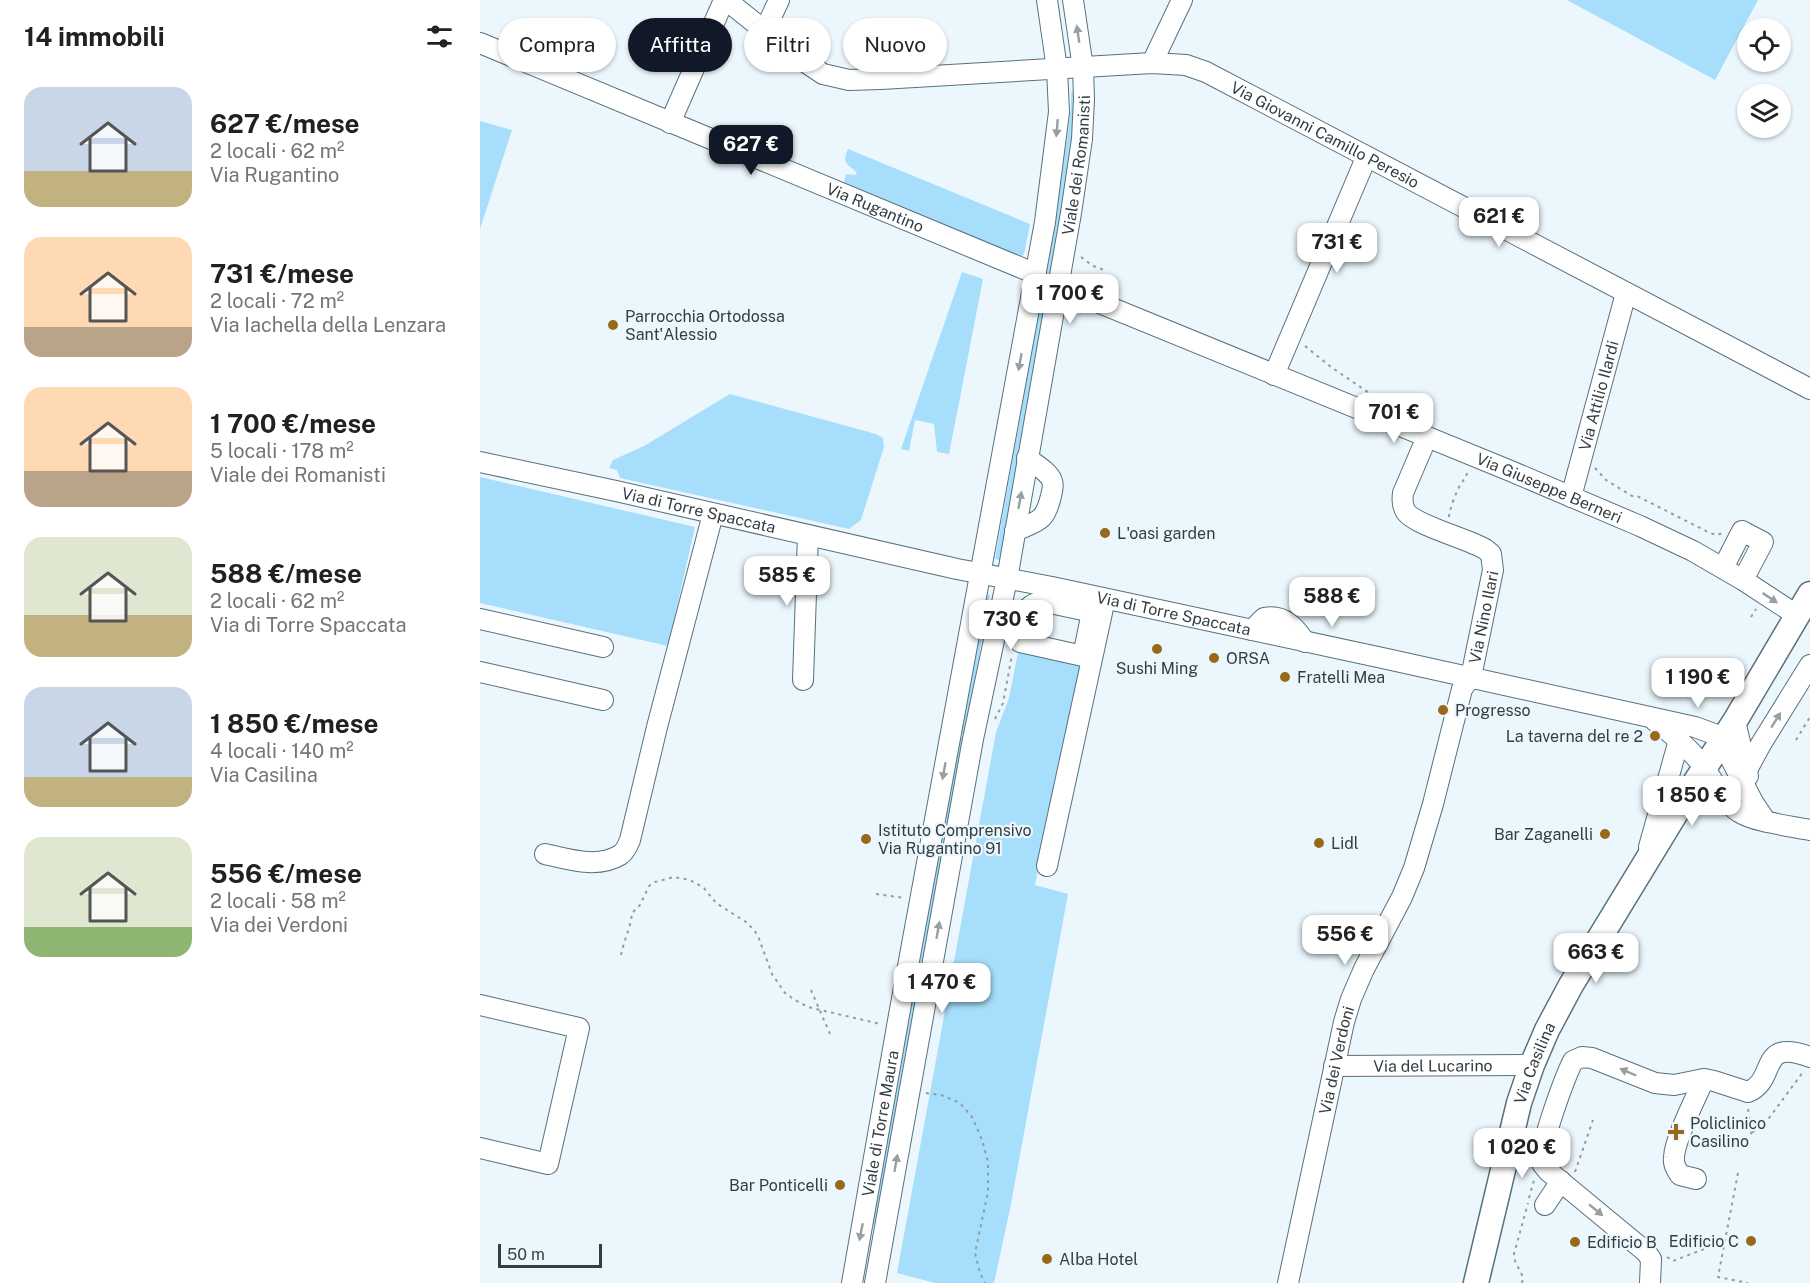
<!DOCTYPE html>
<html lang="it">
<meta charset="utf-8">
<style>
:root{--surface:#fff;--page:#f2f2f2;--text:#202124;--muted:#757577;--accent:#111827}
body{margin:0;font-family:"Public Sans",sans-serif;background:var(--page);color:var(--text);height:100vh;display:flex;flex-direction:column;font-size:22px;white-space:nowrap}
*{box-sizing:border-box;margin:0}
p{font-size:20px;color:var(--muted)}
.icon{flex:none;width:33px;height:33px;fill:none;stroke:currentColor;stroke-width:2;stroke-linecap:round;stroke-linejoin:round}
.map{position:relative;flex:1;overflow:hidden}
.details{display:flex;flex-direction:column;background:var(--surface);width:480px}
.details>*{flex:none}
.hud{position:absolute;left:18px;top:18px;width:570px;height:54px;display:flex;gap:12px}
.controls{position:absolute;left:1257px;top:18px;display:grid;gap:12px}
.controls a{display:grid;place-items:center;width:54px;height:54px;border-radius:50%;background:var(--surface);box-shadow:0 2px 4px #0004;font-size:30px}
.scale{position:absolute;left:18px;bottom:15px;width:104px;box-sizing:border-box;padding-left:6px;border:3px solid #323e44;border-top:0;font-size:16px;line-height:21px;white-space:nowrap;color:#323e44;-webkit-text-stroke:4px #ecf7fd;paint-order:stroke}
.price{position:absolute;translate:-50% -51px;padding:0 14px;border-radius:12px;background:#fff;color:#222;font-size:20px;line-height:39px;filter:drop-shadow(0 2px 3px #0008)}
.price::after{content:'';position:absolute;left:50%;top:36px;width:18px;height:14px;margin-left:-9px;background:inherit;clip-path:polygon(0 0,100% 0,50% 100%)}
.price.on{background:var(--accent);color:#fff}
ul{padding:0;list-style:none}
li{display:flex;align-items:center;gap:18px;height:150px;padding:0 24px}
li span{display:grid;place-items:center;flex:none;width:168px;height:120px;border-radius:18px;color:#555}
li>.icon{margin-inline-start:auto}
span .icon{width:72px;height:72px;fill:#fffc;stroke-width:1}
li b{font-size:26px}
h2{display:flex;justify-content:space-between;align-items:center;height:72px;padding:0 24px;font-size:26px}
.chip{padding:0 21px;border-radius:27px;background:var(--surface);box-shadow:0 2px 4px #0004;font-size:21px;line-height:54px}
.chip.on{background:var(--accent);color:#fff}
main{display:flex;flex:1;min-height:0}
.map>svg:first-child{display:block}
</style>
<main>
<section class="details">
<h2>14 immobili<svg class="icon" aria-label="filters" viewBox="0 0 24 24"><path d="M4 7h16M4 17h16"/><circle cx="9" cy="7" r="2"/><circle cx="15" cy="17" r="2"/></svg></h2>
<ul>
<li><span style="background:linear-gradient(#c9d6e8 70%,#c2b280 0)"><svg class="icon" aria-label="home" viewBox="0 0 24 24"><path d="M3 11l9-7 9 7M6 9v11h12V9"/></svg></span><div><b>627 €/mese</b><p>2 locali · 62 m²</p><p>Via Rugantino</p></div></li>
<li><span style="background:linear-gradient(#ffd9b3 75%,#b9a48a 0)"><svg class="icon" aria-label="home" viewBox="0 0 24 24"><path d="M3 11l9-7 9 7M6 9v11h12V9"/></svg></span><div><b>731 €/mese</b><p>2 locali · 72 m²</p><p>Via Iachella della Lenzara</p></div></li>
<li><span style="background:linear-gradient(#ffd9b3 70%,#b9a48a 0)"><svg class="icon" aria-label="home" viewBox="0 0 24 24"><path d="M3 11l9-7 9 7M6 9v11h12V9"/></svg></span><div><b>1 700 €/mese</b><p>5 locali · 178 m²</p><p>Viale dei Romanisti</p></div></li>
<li><span style="background:linear-gradient(#dfe7d0 65%,#c2b280 0)"><svg class="icon" aria-label="home" viewBox="0 0 24 24"><path d="M3 11l9-7 9 7M6 9v11h12V9"/></svg></span><div><b>588 €/mese</b><p>2 locali · 62 m²</p><p>Via di Torre Spaccata</p></div></li>
<li><span style="background:linear-gradient(#c9d6e8 75%,#c2b280 0)"><svg class="icon" aria-label="home" viewBox="0 0 24 24"><path d="M3 11l9-7 9 7M6 9v11h12V9"/></svg></span><div><b>1 850 €/mese</b><p>4 locali · 140 m²</p><p>Via Casilina</p></div></li>
<li><span style="background:linear-gradient(#dfe7d0 75%,#8fb573 0)"><svg class="icon" aria-label="home" viewBox="0 0 24 24"><path d="M3 11l9-7 9 7M6 9v11h12V9"/></svg></span><div><b>556 €/mese</b><p>2 locali · 58 m²</p><p>Via dei Verdoni</p></div></li>
</ul>
</section>
<div class="map">
<svg width="1330" height="1283" viewBox="0 0 1330 1283">
<rect width="100%" height="100%" fill="#ecf7fd"/>
<path fill="#a6defb" d="M1087 0H1278L1235 80Z
M596 91V113L580 228 567 298 562 297 583 166 591 109V92Z
M0 121 32 130 0 229Z
M368 149 550 224 544 254 540 258 363 187 366 174 375 175 377 173C368 163 361 165 368 149Z
M482 272 503 279 469 454 457 452 454 424 435 420 429 451 421 449Z
M560 305 566 306 520 560 515 559Z
M250 394 396 434 403 438 404 447 381 520 369 529 140 478 137 470 129 468 133 460 164 446Z
M0 477 215 527 188 646 0 603Z
M505 594 510 595 485 734H479Z
M540 642 603 656 555 885 588 894 530 1209 514 1283H455L417 1273 516 732 529 698Z
M479 737 484 738 397 1225 391 1224Z"/>
<g fill="none" stroke-linecap="round" stroke-linejoin="round">
<g stroke="#57717e" stroke-width="22">
<g id="minor">
<path id="s1" d="M246 0 319 58 343 74 369 80 401 79 672 63 706 65 726 72 1330 389"/>
<path d="M285 30 299 0"/>
<path id="s2" d="M0 43 556 274"/>
<path d="M672 63 702 0"/>
<path d="M190 123 244 0"/>
<path id="s3" d="M578 286 1033 472 1160 526 1213 551 1263 580 1318 616"/>
<path d="M794 375 886 158"/>
<path id="s4" d="M0 462 136 491 477 569 572 587 907 659 1215 727 1234 734 1242 742 1273 802 1285 820"/>
<path id="s5" d="M1091 497 1146 293"/>
<path d="M535 531C558 521 565 522 571 496 572 491 574 486 572 481 569 472 555 464 547 458"/>
<path d="M1243 568 1262 531 1283 542 1263 580"/>
<path d="M561 601 612 612 603 656 540 642C543 621 538 609 561 601Z"/>
<path d="M0 619 123 647"/>
<path d="M772 630 784 618C804 614 815 627 825 642"/>
<path d="M0 672 123 700"/>
<path d="M323 680 328 535"/>
<path d="M1175 721C1191 733 1206 745 1219 761 1233 777 1240 800 1259 812 1274 822 1311 826 1330 830"/>
<path d="M1255 721 1268 776"/>
<path d="M1267 770 1281 744 1330 665"/>
<path d="M1169 847 1199 740"/>
<path d="M65 854C88 859 117 869 140 855 145 852 148 845 150 840L177 727 233 514"/>
<path d="M567 866 625 599"/>
<path d="M0 1005 99 1028 68 1164 0 1148"/>
<path id="s6" d="M854 1066 1052 1065"/>
<path d="M1216 1179 1200 1175C1196 1169 1193 1164 1194 1157 1195 1138 1216 1098 1224 1079"/>
<path d="M1065 1205 1081 1181"/>
<path id="s7" d="M372 1283 419 1015 565 222 579 112 577 69 567 0"/>
<path id="s8" d="M395 1283 493 739 527 579 591 213 602 139 604 99 603 68 593 0"/>
<path id="s9" d="M808 1283 864 1022 871 999 884 969 922 897 934 868 953 804 982 689 991 677 1013 570 1011 554 1005 549C988 539 935 525 926 512 922 506 922 500 923 493L947 437"/>
<path d="M1170 1283 1171 1259 1166 1252 1068 1171C1066 1168 1064 1167 1062 1163 1058 1149 1085 1077 1093 1061L1102 1057 1112 1058 1175 1083 1194 1085 1224 1079 1234 1081 1268 1092C1298 1080 1277 1037 1330 1057"/>
</g>
</g>
<g stroke="#57717e" stroke-width="27">
<g id="major">
<path id="s10" d="M996 1283 1039 1103 1052 1065 1067 1030 1091 985 1205 798 1255 721 1330 594"/>
</g>
</g>
<path stroke="#909ca2" stroke-width="2" stroke-dasharray="3 4.5" stroke-linecap="butt" d="M601 257 613 266 624 270
M825 346 851 367 895 397
M1115 468 1126 480 1152 496H1157L1230 533 1237 535 1243 533
M969 517C969 511 977 489 981 484 984 479 986 477 988 471
M1271 617 1276 609
M1231 690 1239 676
M515 719 523 703 532 655
M1316 740 1330 717
M396 894 425 898
M141 955C144 940 151 927 152 913L160 905 169 886 175 882 194 877 210 880 224 888 236 903 266 922 274 930 278 936 292 974 305 993 315 1000 328 1007 400 1024
M331 990 350 1034
M446 1093 461 1095 480 1103 492 1117 502 1140 508 1162V1192L495 1253 500 1273 505 1283
M1268 1109 1272 1138
M1272 1132 1281 1129 1323 1072
M1095 1172 1113 1120
M1258 1173 1238 1277 1268 1283
M1049 1198 1054 1180
M1187 1257 1193 1261 1245 1241 1257 1244
M1042 1283 1043 1277 1035 1261 1034 1254 1048 1203"/>
<use href="#minor" stroke="#fff" stroke-width="20"/>
<use href="#major" stroke="#fff" stroke-width="24"/>
</g>
<defs><path id="oneway-solid" d="M-6-.8H1V-3.2L6.5 0L1 3.2V.8H-6Z" transform="scale(1.5)"/></defs>
<g fill="#989ea2">
<use href="#oneway-solid" transform="translate(598 34) rotate(-98)"/>
<use href="#oneway-solid" transform="translate(577 128) rotate(95)"/>
<use href="#oneway-solid" transform="translate(540 362) rotate(100)"/>
<use href="#oneway-solid" transform="translate(540 500) rotate(-80)"/>
<use href="#oneway-solid" transform="translate(1290 598) rotate(34)"/>
<use href="#oneway-solid" transform="translate(1296 720) rotate(-58)"/>
<use href="#oneway-solid" transform="translate(464 771) rotate(100)"/>
<use href="#oneway-solid" transform="translate(458 930) rotate(-80)"/>
<use href="#oneway-solid" transform="translate(1148 1072) rotate(-157)"/>
<use href="#oneway-solid" transform="translate(416 1163) rotate(-80)"/>
<use href="#oneway-solid" transform="translate(1116 1210) rotate(39)"/>
<use href="#oneway-solid" transform="translate(381 1232) rotate(101)"/>
</g>
<g fill="#99681b" stroke="#ecf7fd" stroke-width="2">
<circle cx="133" cy="325" r="6"/>
<circle cx="625" cy="533" r="6"/>
<circle cx="677" cy="649" r="6"/>
<circle cx="734" cy="658" r="6"/>
<circle cx="805" cy="677" r="6"/>
<circle cx="963" cy="710" r="6"/>
<circle cx="1175" cy="736" r="6"/>
<circle cx="1125" cy="834" r="6"/>
<circle cx="386" cy="839" r="6"/>
<circle cx="839" cy="843" r="6"/>
<path d="M1193 1123h6v6h6v6h-6v6h-6v-6h-6v-6h6z"/>
<circle cx="360" cy="1185" r="6"/>
<circle cx="1271" cy="1241" r="6"/>
<circle cx="1095" cy="1242" r="6"/>
<circle cx="567" cy="1259" r="6"/>
</g>
<g text-anchor="middle" stroke-width="4.5" stroke-linejoin="round" paint-order="stroke">
<g font-size="16" fill="#323e44" stroke="#ecf7fd">
<text dy="6" stroke="none"><textPath href="#s1" startOffset="642">Via Giovanni Camillo Peresio</textPath></text>
<text dy="6" stroke="none"><textPath href="#s8" startOffset="1136">Viale dei Romanisti</textPath></text>
<text dy="6" stroke="none"><textPath href="#s2" startOffset="428">Via Rugantino</textPath></text>
<text dy="6" stroke="none"><textPath href="#s5" startOffset="105">Via Attilio Ilardi</textPath></text>
<text dy="6" stroke="none"><textPath href="#s3" startOffset="531">Via Giuseppe Berneri</textPath></text>
<text dy="6" stroke="none"><textPath href="#s4" startOffset="224">Via di Torre Spaccata</textPath></text>
<text dy="6" stroke="none"><textPath href="#s4" startOffset="710">Via di Torre Spaccata</textPath></text>
<text dy="6" stroke="none"><textPath href="#s9" startOffset="698">Via Nino Ilari</textPath></text>
<text dy="6" stroke="none"><textPath href="#s9" startOffset="228">Via dei Verdoni</textPath></text>
<text dy="6" stroke="none"><textPath href="#s10" startOffset="228">Via Casilina</textPath></text>
<text dy="6" stroke="none"><textPath href="#s6" startOffset="99">Via del Lucarino</textPath></text>
<text dy="6" stroke="none"><textPath href="#s7" startOffset="162">Viale di Torre Maura</textPath></text>
</g>
<g font-size="16" fill="#323e44" stroke="#ecf7fd" text-anchor="start">
<text x="145" y="322">Parrocchia Ortodossa<tspan x="145" dy="18">Sant'Alessio</tspan></text>
<text x="637" y="539">L'oasi garden</text>
<text x="746" y="664">ORSA</text>
<text x="677" y="674" text-anchor="middle">Sushi Ming</text>
<text x="817" y="683">Fratelli Mea</text>
<text x="975" y="716">Progresso</text>
<text x="1163" y="742" text-anchor="end">La taverna del re 2</text>
<text x="398" y="836">Istituto Comprensivo<tspan x="398" dy="18">Via Rugantino 91</tspan></text>
<text x="1113" y="840" text-anchor="end">Bar Zaganelli</text>
<text x="851" y="849">Lidl</text>
<text x="1210" y="1129">Policlinico<tspan x="1210" dy="18">Casilino</tspan></text>
<text x="348" y="1191" text-anchor="end">Bar Ponticelli</text>
<text x="1259" y="1247" text-anchor="end">Edificio C</text>
<text x="1107" y="1248">Edificio B</text>
<text x="579" y="1265">Alba Hotel</text>
</g>
</g>
</svg>
<div class="controls">
<a><svg class="icon" aria-label="locate" viewBox="0 0 24 24"><circle cx="12" cy="12" r="6"/><path d="M12 2v4M12 18v4M2 12h4M18 12h4"/></svg></a>
<a><svg class="icon" aria-label="layers" viewBox="0 0 24 24"><path d="M12 4l9 5-9 5-9-5zM3 14l9 5 9-5"/></svg></a>
</div>
<div class="scale">50 m</div>
<b class="price on" style="left:271px;top:176px">627 €</b>
<b class="price" style="left:1019px;top:248px">621 €</b>
<b class="price" style="left:857px;top:274px">731 €</b>
<b class="price" style="left:590px;top:325px">1 700 €</b>
<b class="price" style="left:914px;top:444px">701 €</b>
<b class="price" style="left:307px;top:607px">585 €</b>
<b class="price" style="left:852px;top:628px">588 €</b>
<b class="price" style="left:531px;top:651px">730 €</b>
<b class="price" style="left:1218px;top:709px">1 190 €</b>
<b class="price" style="left:1212px;top:827px">1 850 €</b>
<b class="price" style="left:865px;top:966px">556 €</b>
<b class="price" style="left:1116px;top:984px">663 €</b>
<b class="price" style="left:462px;top:1014px">1 470 €</b>
<b class="price" style="left:1042px;top:1179px">1 020 €</b>
<div class="hud">
<a class="chip">Compra</a>
<a class="chip on">Affitta</a>
<a class="chip">Filtri</a>
<a class="chip">Nuovo</a>
</div>
</div>
</main>
